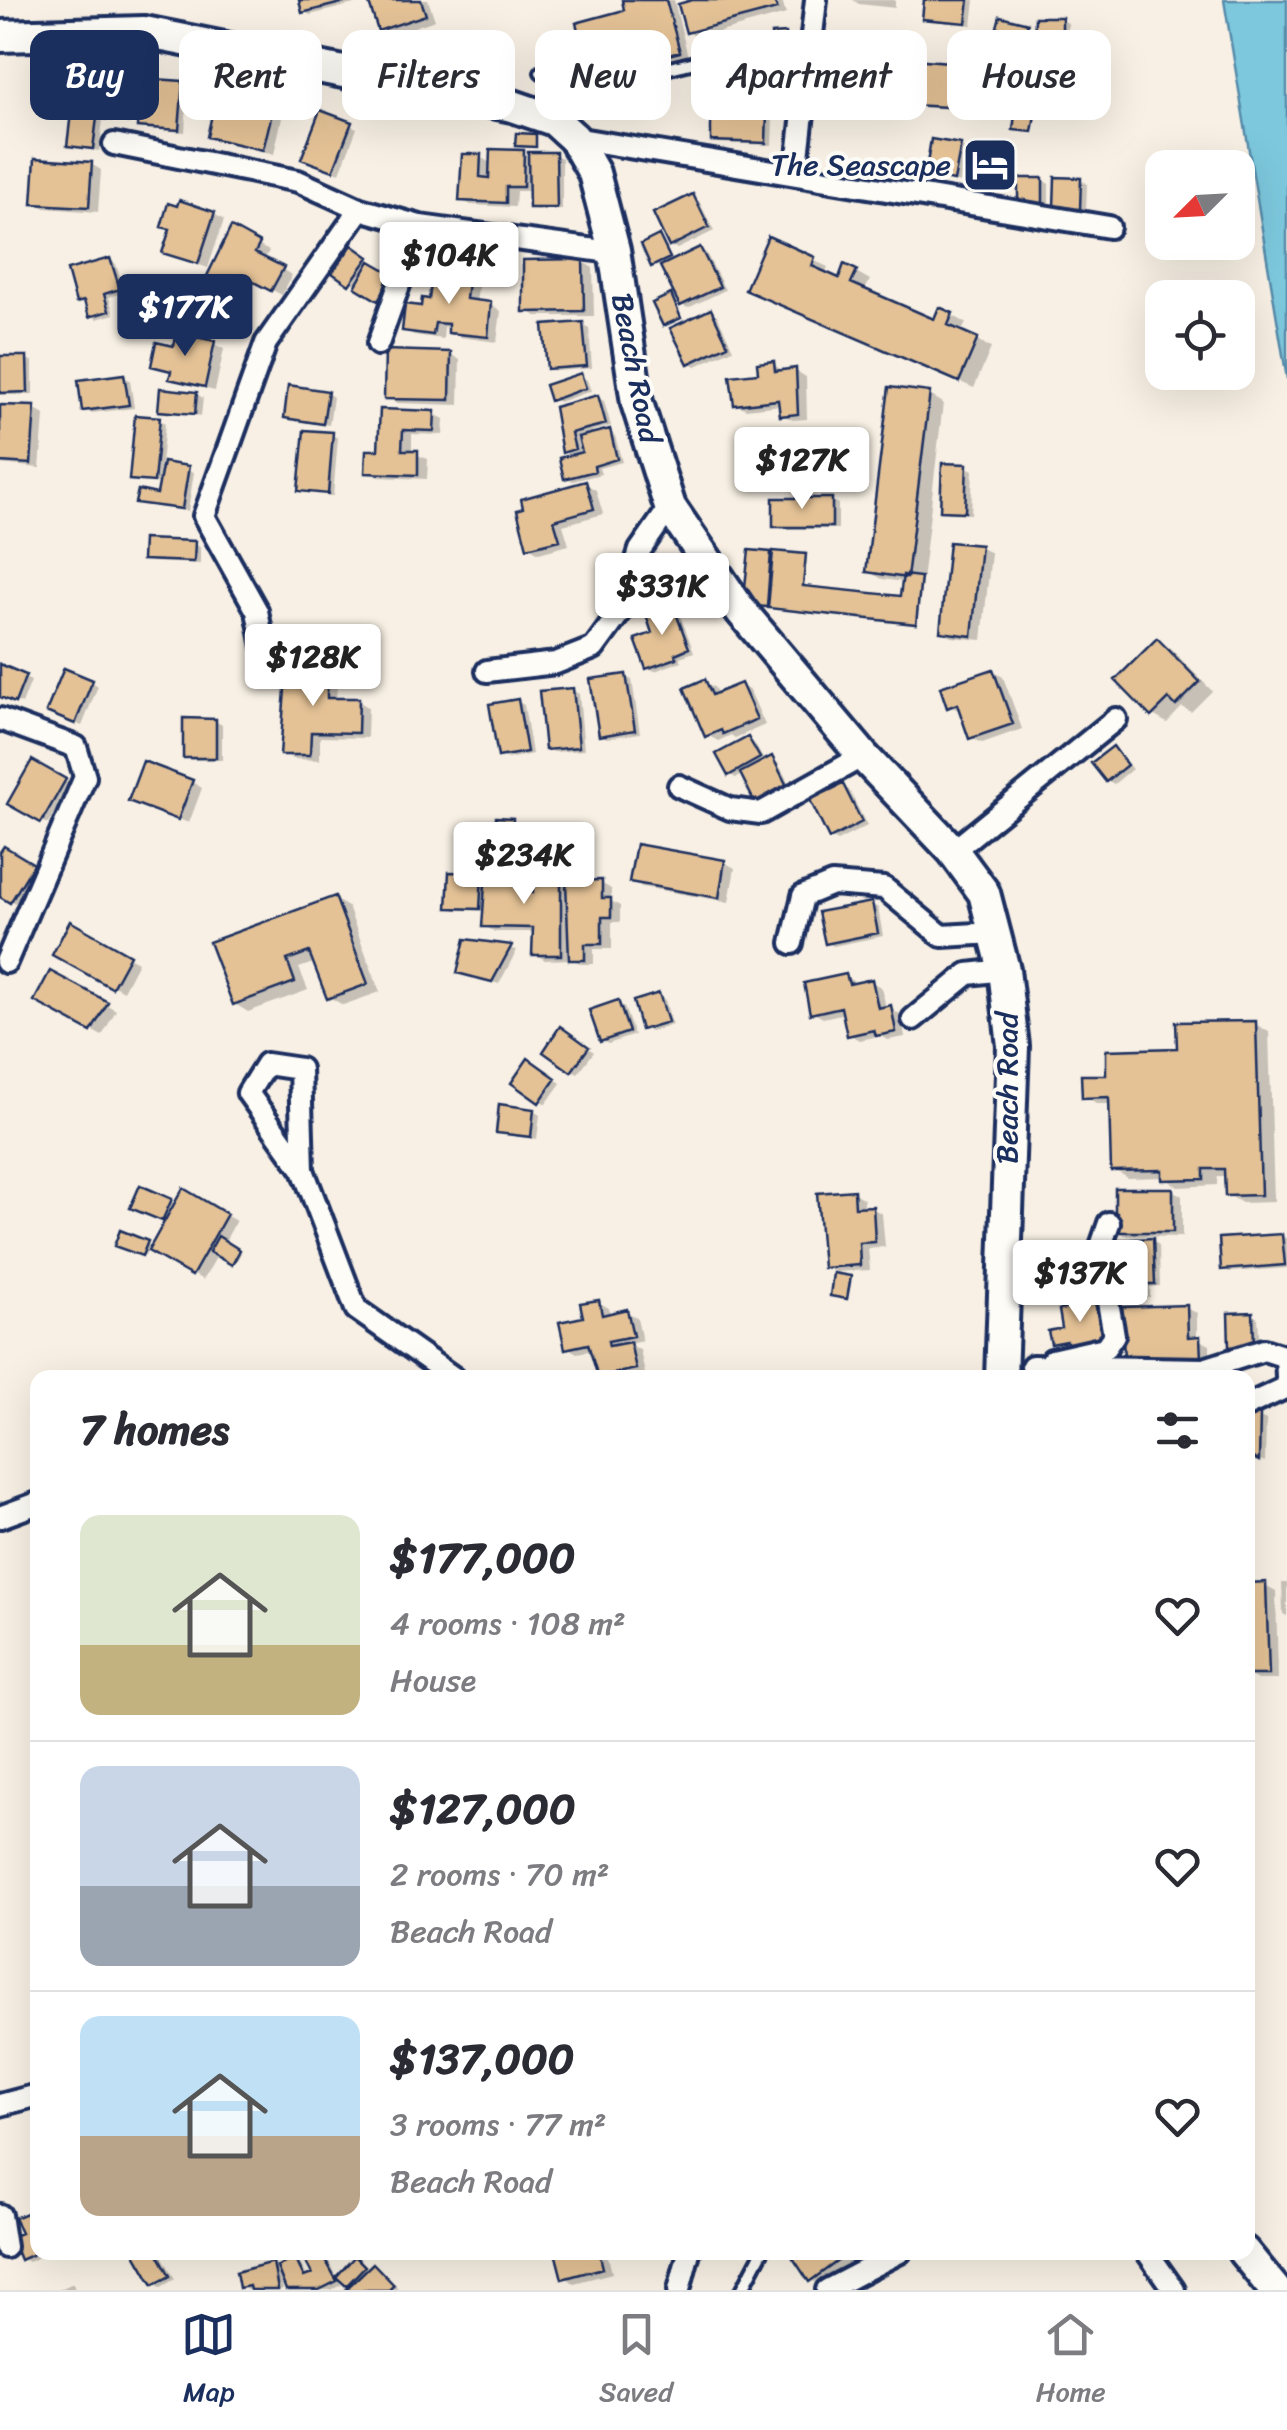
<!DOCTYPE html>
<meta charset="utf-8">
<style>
:root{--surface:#fff;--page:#f7f7f7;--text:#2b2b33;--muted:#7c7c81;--line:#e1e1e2;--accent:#1b2f5e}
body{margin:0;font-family:Sriracha,sans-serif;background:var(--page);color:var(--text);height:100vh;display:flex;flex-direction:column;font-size:38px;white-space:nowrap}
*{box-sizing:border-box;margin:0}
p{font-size:32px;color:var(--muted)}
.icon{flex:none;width:55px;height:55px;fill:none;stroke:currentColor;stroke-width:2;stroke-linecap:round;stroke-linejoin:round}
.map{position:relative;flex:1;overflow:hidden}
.sheet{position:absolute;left:30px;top:1370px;width:1225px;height:890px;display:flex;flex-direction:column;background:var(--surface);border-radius:20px;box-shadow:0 10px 40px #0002}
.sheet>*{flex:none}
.top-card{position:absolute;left:30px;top:30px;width:1228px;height:90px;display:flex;gap:20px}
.needle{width:65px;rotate:246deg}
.buttons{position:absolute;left:1145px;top:150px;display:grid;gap:20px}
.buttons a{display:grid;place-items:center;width:110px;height:110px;border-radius:20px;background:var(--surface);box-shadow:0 10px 40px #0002;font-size:50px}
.price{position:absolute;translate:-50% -85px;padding:0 22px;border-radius:10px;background:#fff;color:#222;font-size:32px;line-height:65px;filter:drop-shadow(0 2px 5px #0008)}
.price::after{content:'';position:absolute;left:50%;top:60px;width:30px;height:22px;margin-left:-15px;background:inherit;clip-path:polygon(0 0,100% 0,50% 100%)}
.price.on{background:var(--accent);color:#fff}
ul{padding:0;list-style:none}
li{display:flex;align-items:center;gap:30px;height:250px;padding:0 50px}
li+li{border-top:2px solid var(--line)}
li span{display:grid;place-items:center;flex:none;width:280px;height:200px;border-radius:20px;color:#555}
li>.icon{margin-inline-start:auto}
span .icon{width:120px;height:120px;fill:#fffc;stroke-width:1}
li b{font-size:42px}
h2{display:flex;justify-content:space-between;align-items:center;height:120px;padding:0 50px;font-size:42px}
.tag{padding:0 35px;border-radius:20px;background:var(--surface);box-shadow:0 10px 40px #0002;font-size:35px;line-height:90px}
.tag.on{background:var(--accent);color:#fff}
.dock{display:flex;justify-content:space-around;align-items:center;height:140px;border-top:2px solid var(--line);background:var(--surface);font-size:28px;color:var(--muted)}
.dock a{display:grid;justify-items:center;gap:5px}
.dock .on{color:var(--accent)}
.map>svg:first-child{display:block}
</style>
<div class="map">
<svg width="1287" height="2290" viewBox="0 0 1287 2290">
<rect width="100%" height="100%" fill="#f8f0e4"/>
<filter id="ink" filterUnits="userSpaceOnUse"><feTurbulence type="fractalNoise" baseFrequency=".01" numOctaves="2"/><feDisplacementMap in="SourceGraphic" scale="20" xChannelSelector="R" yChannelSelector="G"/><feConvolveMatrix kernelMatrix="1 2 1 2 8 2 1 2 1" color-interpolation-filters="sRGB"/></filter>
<g filter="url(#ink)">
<path fill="#7dc8dd" stroke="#568baa" stroke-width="2.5" d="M1224 0H1287V379Z"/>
<path fill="#0003" d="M301 0H358V3L310 15 304 11Z
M371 0H428L435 20 391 35 381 29Z
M624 0H674L688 57 602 80 592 74 627 12Z
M701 0H782L786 14 698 38 688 32Z
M853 0H895V8L859 4Z
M926 0H975L972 25 931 21 925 18Z
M1062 20 1068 23 1067 47H1043L1037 43Z
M1027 26 1033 29 1026 58 994 48Z
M785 35 791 39 794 78 748 82 741 79 776 64Z
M885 59 891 62 886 92 840 81Z
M948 64 954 68 952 109 919 107 913 104Z
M182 84 188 87 185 132 146 129 140 126Z
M219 95 273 108 283 113 274 154 219 141 209 135Z
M130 101 136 104 134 124 103 120 99 151 70 144 101 103Z
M322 113 357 128 340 173 310 161Z
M767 114 773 118 772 145 719 143 713 140Z
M960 146 966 150 960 183 927 175Z
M1003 150 1010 154 1008 184 984 183 978 179Z
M523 153 531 157 555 155 562 158V210H537L531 206V191H516L515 207 471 205 461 200 480 157 492 164Z
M91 164 101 170 98 212 45 208 35 202Z
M1043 180 1049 184V205H1027L1021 201Z
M1081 180 1087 184 1086 212 1062 210 1056 207Z
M692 197 699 201 714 231 677 249 671 245Z
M214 214 224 220 208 268 175 257 172 230 164 226Z
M232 231 269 251 264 260 292 275 282 295 253 280 246 294 210 275Z
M659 238 673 263 700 249 706 253 725 290 688 308 682 305 662 263 653 265Z
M769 240 828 267 825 274 840 281 856 272 870 280 864 292 936 322 952 315 966 323 961 333 991 348 974 388 762 296Z
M353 248 374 262 372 265 397 280 385 302 336 272Z
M110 260 116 264 125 292 109 297 114 314 97 319 91 315 87 304 79 301Z
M583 262 593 268 594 316H536L526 310Z
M469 274 479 280 476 303 491 305 501 311 497 342 460 337 450 331 451 327H444L443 339 414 335 404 329 423 309Z
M711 312 717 315 733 349 696 366 690 362Z
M583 325 589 328 592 368 556 371 549 368Z
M214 344 224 349 215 391 182 383 172 378 173 373 154 365Z
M450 354 460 360 459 405 397 403 386 397Z
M0 359H27L33 362V395H0Z
M773 364 784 372 796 371 806 377 807 419 793 420 783 415 781 405 746 409 736 404Z
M580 376 587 380 591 391 559 402 552 399Z
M124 377 130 380 134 408 91 413 85 410Z
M327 393 333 397 329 425 286 416Z
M197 394 203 398 201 416 161 409Z
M930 395 943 403 917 624 752 607 770 554 775 557 807 558 804 588 903 599 904 582 882 579 868 571Z
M598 398 604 401 611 426 592 431 593 436 609 432 615 436 622 462 599 468 601 474 573 481 566 477 573 457 564 452 557 409Z
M0 407 34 409 44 415 40 468 0 464Z
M382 412 434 414 444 419 443 435 412 434V453L428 459 427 479 378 477 368 472 380 452Z
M159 420 165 423 161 464 194 472 188 511 138 501 160 496 162 484 132 478Z
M332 435 338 438 333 496 307 493 301 490Z
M966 467 973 470 971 514 949 513 943 510Z
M586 484 596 490 603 514 563 525 569 545 539 553 529 547Z
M832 501 838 504V529H782L775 526Z
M194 544 200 547V564L151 562 145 558Z
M981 548 991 553 982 640 952 637 942 631Z
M672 608 679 612 694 652 680 657 682 661 655 671 648 668 656 634Z
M1158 641 1171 649 1212 691 1191 712 1182 707 1167 723 1153 715Z
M320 660 330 666 329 682 337 686 336 700 358 701 368 707 367 738 320 737V760L293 759 283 753 298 679Z
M0 667 31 681 22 704 0 695Z
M993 671 1003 677 1022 729 982 743 971 738 962 711 949 706Z
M625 677 632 680 640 733 607 738 601 734Z
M92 682 98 686 82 726 55 714Z
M705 682 715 688 718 695 740 685 750 691 765 725 735 738 731 735 718 741 707 735Z
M572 690 579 694 584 750 554 752 548 749Z
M517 701 524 705 532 754 507 759 500 755Z
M215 721 222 725V760H191L185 756Z
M748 740 754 743 765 762 772 759 778 763 793 791 743 774 736 778 729 774Z
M1113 749 1132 769 1114 784 1107 780Z
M33 763 71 785 48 824 10 803Z
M192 782 202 788 189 823 141 805Z
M843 787 849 790 867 826 837 841 831 837Z
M4 849 38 870 17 904 0 894V856Z
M521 862 532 868V882L560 883 568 888 601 883 611 889V901L620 906V922H612V949H594V964H581L573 959 545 960 535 954V932H495L485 926 486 911 456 910 450 906 481 876 488 880Z
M724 862 735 868 729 902 642 887 632 881Z
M334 899 348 907 380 992 343 1005 329 997 316 962 299 968 308 990 248 1012 235 1004Z
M871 904 878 908 883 936 833 946 827 942Z
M71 925 138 962 123 991 55 954Z
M467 941 517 950 499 984 460 972Z
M51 974 116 1010 102 1036 37 1000Z
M846 977 856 983 872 982 882 988 886 1009 901 1014 905 1037 888 1040 880 1036 859 1040 849 1034 845 1013 823 1018 812 1012Z
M659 996 665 1000 672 1025 650 1032 644 1028Z
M618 1003 624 1007 634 1035 608 1044 602 1041Z
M1255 1024 1269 1032 1274 1202 1242 1203 1228 1195 1227 1176H1217V1185L1178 1187 1164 1177 1128 1178 1114 1170 1112 1104H1098L1084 1096 1180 1051Z
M561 1030 594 1052 578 1073 572 1070Z
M535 1065 561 1083 546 1104 540 1100Z
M534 1111 540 1115 537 1139 498 1132Z
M1172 1190 1182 1196V1237L1127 1236 1117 1231Z
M184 1192 236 1221 224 1243 241 1253 235 1264 218 1254 203 1280 148 1248 145 1256 117 1244 121 1234 153 1247 167 1222 139 1210 171 1201 177 1205Z
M854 1193 864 1199V1209L872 1208 882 1214 885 1247 868 1248 870 1270 835 1272 825 1266Z
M1282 1236 1287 1239V1268L1230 1272 1223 1268Z
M1146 1237 1159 1245 1160 1286 1150 1287V1298L1133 1299 1127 1295V1288L1118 1285Z
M598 1302 609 1308 610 1315 627 1312 637 1318 642 1341 629 1344 640 1350 645 1374 605 1378 600 1375 593 1350 577 1353 567 1347Z
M1186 1308 1197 1313V1339L1210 1345V1363L1136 1366Z
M1252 1315 1258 1318 1260 1349H1238L1231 1346Z
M1065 1330 1113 1339 1076 1347 1053 1343Z
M1236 1373 1242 1378H1208V1374Z
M1260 1417 1266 1420 1265 1462 1248 1455V1418Z
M1282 1583H1287V1616L1283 1614Z
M1248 1585H1265L1276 1591 1278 1680H1257L1248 1675Z
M38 2211V2252H50L28 2262 22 2258 24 2235Z
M142 2252H160L175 2279 161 2287 155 2284Z
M308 2252H324L341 2285 331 2290H290L279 2272 283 2290H247L241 2286 272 2265 279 2269 295 2261 301 2265 308 2279 315 2275 305 2254Z
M558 2252H607L612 2273 574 2283 564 2277Z
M792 2252H874L825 2288 811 2280Z
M358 2261 369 2271 374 2266 380 2270 399 2289 349 2290 352 2287 347 2284Z
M73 2283 75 2290H58Z"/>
<path fill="#e4c296" stroke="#1b2f5e" stroke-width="2.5" d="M299 0H353L302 13Z
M368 0H421L426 15 378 31Z
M622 0H666L680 52 590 75 576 23 624 10Z
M692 0H774L777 9 686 33 678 4Z
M924 0H969L966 23 922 19Z
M1000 16 1028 23 1019 56 991 49Z
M1035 17H1062V45L1034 44Z
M786 33 788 76 739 80 737 65 774 62 771 34Z
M843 49 885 56 880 90 837 83Z
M913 59 949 62 947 107 911 105Z
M985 70 1010 72 1009 90 984 89Z
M140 78 183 81 179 130 137 127Z
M1019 78 1036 81 1032 103 1015 100Z
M217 92 274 105 263 150 207 137Z
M99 94 131 99 128 122 97 118 93 149 67 146 73 96 99 100Z
M983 94 1009 100 1004 118 979 113Z
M1016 107 1036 109 1032 132 1013 130Z
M320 110 352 122 333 171 301 159Z
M711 110 767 112 766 143 711 141Z
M516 133 536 134V147L515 146Z
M931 139 961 144 954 181 925 176Z
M977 147 1004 148 1002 182 975 181Z
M490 149 524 150 523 187H506V203L459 201 462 154H481L480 177 489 178Z
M528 152H556L557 208H529Z
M35 158 92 162 89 207 32 204Z
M1055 177 1081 178 1080 210 1054 208Z
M1018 178H1043V203H1018Z
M693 194 709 227 669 247 653 213Z
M179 200 215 212 198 264 162 253 170 229 161 227 168 203 177 206Z
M231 227 260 243 255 253 284 267 271 291 242 276 235 290 207 276Z
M659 235 670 258 651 267 641 244Z
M768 236 815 257 812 266 839 278 844 264 857 270 851 283 934 319 939 307 953 313 948 325 978 338 959 382 745 290Z
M352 245 369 257 349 285 332 273Z
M700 247 720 287 680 306 660 266Z
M110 258 120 289 104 294 109 311 89 317 84 301 76 303 67 270Z
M583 259 584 311 523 312V260Z
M370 261 393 274 378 301 355 287Z
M433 267 469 272 466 299 491 302 488 337 448 333V324L435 323 433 335 402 331 405 304 421 306 422 298 429 299Z
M671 294 681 318 663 326 652 303Z
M711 309 728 345 688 364 670 328Z
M583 322 587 366 547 369 543 325Z
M177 333 215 341 205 387 169 379 171 371 151 366 156 342 174 346Z
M385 350 451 352 450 400 384 399Z
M0 356H27L28 392 0 393Z
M774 361 775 371 796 368 798 414 780 416 778 400 734 405 730 376 758 373 757 363Z
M581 373 586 388 550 401 545 385Z
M124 374 129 405 82 411 78 380Z
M288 385 328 391 323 424 284 418Z
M889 387 930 392 907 578 866 572Z
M160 388 197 392 195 414 158 411Z
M598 395 606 424 571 433 575 449 562 453 554 407Z
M0 405 35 406 31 464 0 462Z
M380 409 435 411 434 431 403 430 402 450H418V475L365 473 366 450H378Z
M135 415 160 417 154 482 129 480Z
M610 429 617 459 594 466 595 471 564 479 559 458 582 452 578 437Z
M304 430 333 432 328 494 298 491Z
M163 462 189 466 182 509 135 503 138 490 157 494Z
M942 463 967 464 965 512 940 511Z
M586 481 594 509 554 520 560 540 527 548 517 510 523 508 521 499Z
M773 498H832V527H773Z
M143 539 195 541 194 562 142 560Z
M949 542 981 545 972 636 940 632Z
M749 550 771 552 767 607 743 605Z
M773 551 806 554 803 586 900 596 903 575 921 577 916 624 768 608Z
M673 605 689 648 675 654 677 658 646 669 635 639 652 633 646 615Z
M1157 638 1200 682 1176 706 1169 699 1151 717 1115 680Z
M296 657 320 658V678H327V698H359L358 733 311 732 310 755H280L286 676 295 677Z
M0 664 26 675 15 703 0 697Z
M64 668 93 680 75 724 46 712Z
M993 669 1013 724 969 739 957 704 947 708 940 687Z
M626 674 635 730 599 736 590 679Z
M705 679 712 695 741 683 757 719 723 734 721 730 705 737 684 688Z
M573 688 579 747 545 750 539 691Z
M518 699 527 752 498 757 489 704Z
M183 718 216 719V758H183Z
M748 737 760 758 728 776 716 754Z
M1113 746 1127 765 1106 782 1091 763Z
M772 756 788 788 756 805 740 773Z
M32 760 66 779 41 823 7 804Z
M143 761 193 780 178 820 128 801Z
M843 784 862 822 829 839 810 800Z
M496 817 513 818 512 842 495 841Z
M636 844 725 860 719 898 629 882Z
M4 846 34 864 10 903 0 897V852Z
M501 860H522V893H533V880H561V955H532L533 928 482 927 486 870H501Z
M449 872 482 873 480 909 447 908Z
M602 880V898H611V917H602V944H585V960H569L566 881Z
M335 896 368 984 327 999 309 952 287 960 295 982 233 1005 209 942Z
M872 902 878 933 825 944 818 912Z
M70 921 130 955 112 988 52 955Z
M465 939 512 945 492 982 457 973Z
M50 971 108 1002 91 1032 34 1001Z
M846 974 849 984 872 979 878 1008 891 1005 896 1032 876 1036 874 1030 847 1036 841 1007 810 1014 804 983Z
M659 993 668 1022 641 1030 633 1001Z
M618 1000 629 1032 600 1042 589 1010Z
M1256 1021 1261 1195 1225 1196 1224 1169H1204V1179L1162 1180V1170L1111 1171 1109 1097 1082 1098 1081 1075H1106V1050L1177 1048 1176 1022Z
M560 1026 589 1047 571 1072 543 1052Z
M528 1058 556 1078 539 1103 511 1083Z
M499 1104 534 1109 531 1137 496 1133Z
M140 1185 172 1199 162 1221 130 1208Z
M183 1188 227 1214 192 1276 148 1251Z
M1115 1188H1173V1232H1115Z
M854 1190 855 1207 873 1206 875 1242 859 1243 860 1265 823 1268 817 1193Z
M120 1230 148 1241 142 1256 114 1246Z
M1282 1234 1285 1265 1221 1270 1219 1238Z
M218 1236 240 1250 232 1265 209 1252Z
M1153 1238 1155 1284H1145V1296H1125L1124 1286H1115L1114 1240Z
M833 1273 851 1276 847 1299 830 1296Z
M599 1300 602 1315 627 1309 633 1336 608 1341 609 1346 630 1342 636 1369 598 1377 588 1344 565 1349 559 1322 583 1317 580 1303Z
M1101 1302 1108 1337 1068 1345 1067 1341 1051 1344 1048 1331 1062 1328 1059 1310Z
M1187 1305 1188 1337 1200 1336 1201 1359 1124 1361 1122 1307Z
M1253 1312 1254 1346 1229 1347 1228 1313Z
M1260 1414 1259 1461 1248 1456V1415Z
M1266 1582 1269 1675H1248V1583Z
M38 2208V2252L20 2260 11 2237 21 2233 14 2218Z
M137 2252H157L170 2276 153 2285 135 2254Z
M321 2252 337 2281 319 2290H286L277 2267 295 2258 304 2277 312 2274 301 2253Z
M555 2252H599L603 2268 562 2279Z
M789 2252H850L809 2282Z
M355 2256 365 2266 346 2286 336 2277Z
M273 2262 278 2290H250L249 2286 239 2288 236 2272Z
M373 2263 394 2285 389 2290H345Z"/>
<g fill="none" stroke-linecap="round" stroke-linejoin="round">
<g stroke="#1b2f5e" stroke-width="18">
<path id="service" d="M541 72 573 91 758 47
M742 2290 762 2252"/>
</g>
<g stroke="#1b2f5e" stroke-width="28">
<path id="minor" d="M574 138 1109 227
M114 144 298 181 360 209 420 226 603 251 614 250
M796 174 816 0
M378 344 420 226
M264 647 257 611 204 516 266 343 360 209
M487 671 556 663 594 648 621 611 640 550 670 507
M0 719 76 747 85 777 6 962
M679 786 730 809 761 813 863 756
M953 851 1116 719
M792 943 803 896 832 884 884 888 942 936 995 933
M913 1019 968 974 1004 970
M303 1170 300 1069 266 1064 248 1093 303 1170 356 1309 454 1378
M1052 1360 1105 1348 1114 1335 1099 1252 1109 1223
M1032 1366 1204 1369 1264 1350 1286 1357 1287 1377
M1248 1405 1287 1387
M0 1517 38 1503
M0 2105 38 2095
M0 2215 5 2247
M1147 2252 1174 2290
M679 2290 689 2252
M827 2290 900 2252"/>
</g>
<g stroke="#1b2f5e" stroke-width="38">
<path id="primary" d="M0 36 144 32 513 106 554 120 574 138 594 173 614 250 637 403 670 507 741 611 863 756 953 851 984 893 1004 970 1013 1046 1001 1378
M1244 2252 1275 2290"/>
</g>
<use href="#service" stroke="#fdfcf7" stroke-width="10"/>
<use href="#minor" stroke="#fdfcf7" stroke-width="20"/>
<use href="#primary" stroke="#fdfcf7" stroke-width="30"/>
</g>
</g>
<defs>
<g id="hotel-square" transform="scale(2.875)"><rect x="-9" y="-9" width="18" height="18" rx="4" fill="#1b2f5e" stroke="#fdfcf7"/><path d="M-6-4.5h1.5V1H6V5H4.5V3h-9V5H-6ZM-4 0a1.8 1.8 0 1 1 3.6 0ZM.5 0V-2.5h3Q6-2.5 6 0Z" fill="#fff"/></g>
</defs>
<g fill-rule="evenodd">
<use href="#hotel-square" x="990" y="165"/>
</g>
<g text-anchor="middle" stroke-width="8" stroke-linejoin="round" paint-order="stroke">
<g font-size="30" fill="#1b2f5e" stroke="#fdfcf7" text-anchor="end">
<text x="951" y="175">The Seascape</text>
</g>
<g font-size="30" fill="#1b2f5e" stroke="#fdfcf7">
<text transform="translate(636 368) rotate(79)" y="10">Beach Road</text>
<text transform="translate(1007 1088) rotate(-90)" y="10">Beach Road</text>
</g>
</g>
</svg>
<div class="buttons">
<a><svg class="needle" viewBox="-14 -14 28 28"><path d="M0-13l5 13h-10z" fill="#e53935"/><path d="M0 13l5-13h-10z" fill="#7c7c81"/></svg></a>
<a><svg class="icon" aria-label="locate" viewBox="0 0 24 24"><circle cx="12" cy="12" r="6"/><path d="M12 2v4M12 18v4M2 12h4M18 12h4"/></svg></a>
</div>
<b class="price" style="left:449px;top:307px">$104K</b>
<b class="price on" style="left:185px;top:359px">$177K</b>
<b class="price" style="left:802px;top:512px">$127K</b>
<b class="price" style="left:662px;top:638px">$331K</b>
<b class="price" style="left:313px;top:709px">$128K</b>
<b class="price" style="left:524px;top:907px">$234K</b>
<b class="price" style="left:1080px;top:1325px">$137K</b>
<div class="top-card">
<a class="tag on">Buy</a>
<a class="tag">Rent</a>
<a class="tag">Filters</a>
<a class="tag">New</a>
<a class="tag">Apartment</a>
<a class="tag">House</a>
</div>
<section class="sheet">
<h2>7 homes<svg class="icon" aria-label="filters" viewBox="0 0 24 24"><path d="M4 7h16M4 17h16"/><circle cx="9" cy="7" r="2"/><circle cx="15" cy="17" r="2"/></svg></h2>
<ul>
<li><span style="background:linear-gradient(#dfe7d0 65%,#c2b280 0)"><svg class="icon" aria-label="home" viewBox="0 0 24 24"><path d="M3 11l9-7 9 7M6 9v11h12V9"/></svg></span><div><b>$177,000</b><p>4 rooms · 108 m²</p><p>House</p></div><svg class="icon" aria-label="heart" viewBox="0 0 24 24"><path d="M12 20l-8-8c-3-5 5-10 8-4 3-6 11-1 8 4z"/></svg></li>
<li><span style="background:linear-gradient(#c9d6e8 60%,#9aa5b1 0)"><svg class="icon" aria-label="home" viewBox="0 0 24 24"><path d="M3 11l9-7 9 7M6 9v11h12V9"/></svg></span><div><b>$127,000</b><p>2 rooms · 70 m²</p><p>Beach Road</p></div><svg class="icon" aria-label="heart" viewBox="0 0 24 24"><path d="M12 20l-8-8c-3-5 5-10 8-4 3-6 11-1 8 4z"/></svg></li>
<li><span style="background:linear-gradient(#bfe0f5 60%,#b9a48a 0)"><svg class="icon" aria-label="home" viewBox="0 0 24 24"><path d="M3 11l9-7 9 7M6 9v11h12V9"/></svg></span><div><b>$137,000</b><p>3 rooms · 77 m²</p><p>Beach Road</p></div><svg class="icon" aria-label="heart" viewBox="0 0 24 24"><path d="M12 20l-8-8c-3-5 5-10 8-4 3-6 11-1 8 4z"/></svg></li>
</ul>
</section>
</div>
<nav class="dock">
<a class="on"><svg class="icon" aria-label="map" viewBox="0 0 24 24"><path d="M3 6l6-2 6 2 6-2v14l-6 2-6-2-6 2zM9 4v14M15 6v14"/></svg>Map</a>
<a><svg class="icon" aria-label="saved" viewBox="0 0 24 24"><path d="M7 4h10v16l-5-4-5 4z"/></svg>Saved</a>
<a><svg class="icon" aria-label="home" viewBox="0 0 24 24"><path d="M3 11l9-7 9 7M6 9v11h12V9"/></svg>Home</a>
</nav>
